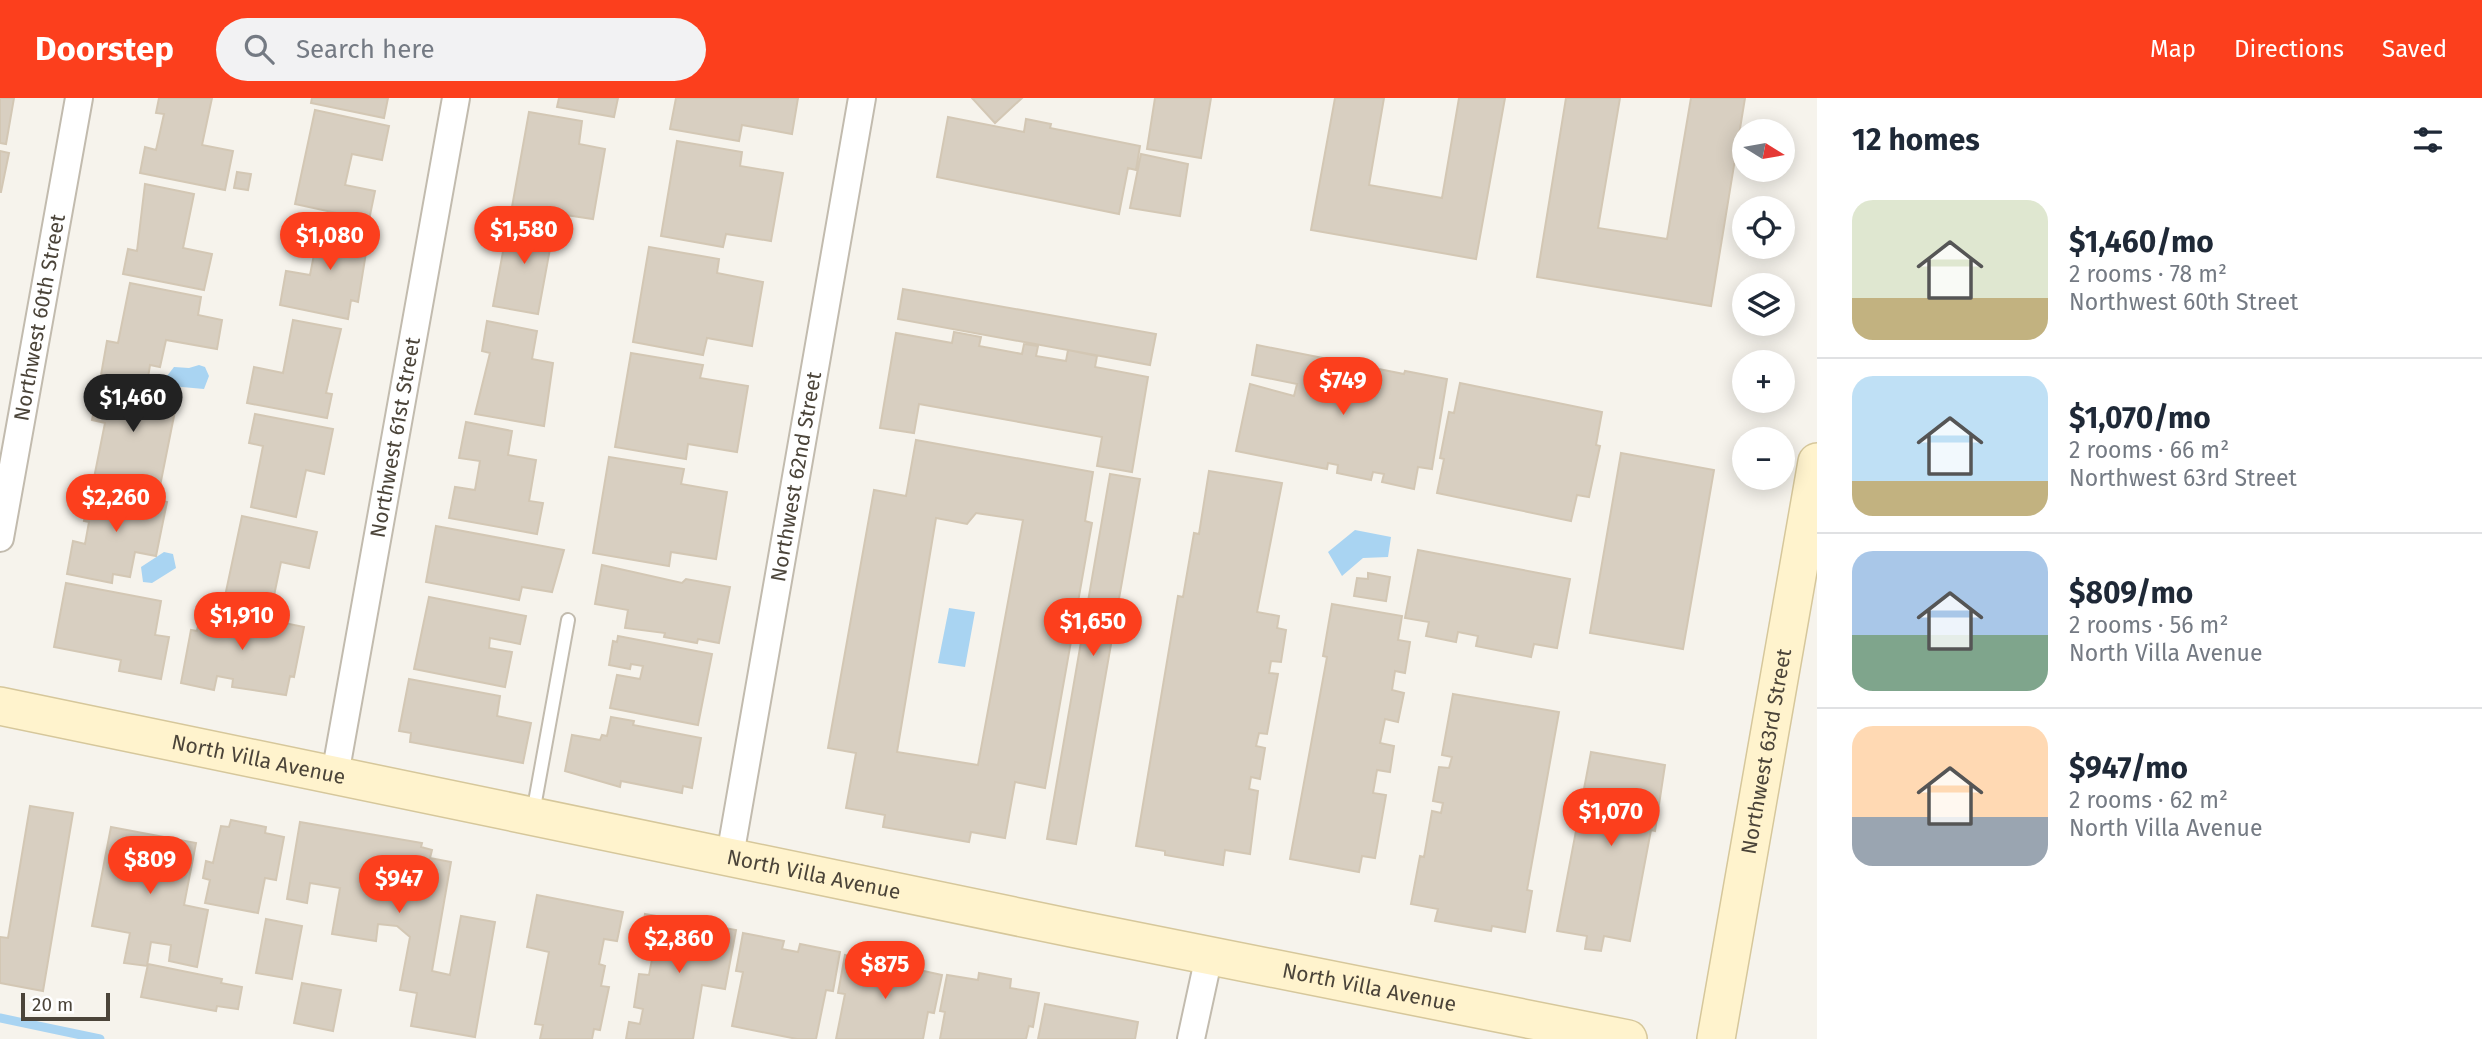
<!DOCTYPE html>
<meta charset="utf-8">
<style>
:root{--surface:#fff;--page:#f2f2f3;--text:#1f2937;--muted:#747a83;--line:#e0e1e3;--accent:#fc3f1d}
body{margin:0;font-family:"Fira Sans",sans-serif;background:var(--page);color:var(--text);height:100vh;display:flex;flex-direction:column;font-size:26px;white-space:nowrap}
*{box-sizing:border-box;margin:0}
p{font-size:23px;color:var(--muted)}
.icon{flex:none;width:38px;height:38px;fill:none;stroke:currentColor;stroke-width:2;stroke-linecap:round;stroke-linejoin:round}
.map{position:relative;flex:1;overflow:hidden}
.details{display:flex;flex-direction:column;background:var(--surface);width:665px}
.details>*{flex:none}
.needle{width:46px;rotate:101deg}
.fabs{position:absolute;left:1732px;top:21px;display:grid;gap:14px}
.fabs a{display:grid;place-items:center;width:63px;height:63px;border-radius:50%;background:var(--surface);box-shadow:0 4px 18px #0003;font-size:35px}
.scale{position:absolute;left:21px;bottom:18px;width:89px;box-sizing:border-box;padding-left:7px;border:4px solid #4b4439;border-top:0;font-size:19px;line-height:24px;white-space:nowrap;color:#4b4439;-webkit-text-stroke:5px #fff;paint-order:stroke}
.price{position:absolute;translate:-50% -60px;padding:0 16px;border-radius:24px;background:var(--accent);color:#fff;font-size:23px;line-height:46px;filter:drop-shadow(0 2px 4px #0008)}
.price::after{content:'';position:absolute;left:50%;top:42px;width:21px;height:16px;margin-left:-10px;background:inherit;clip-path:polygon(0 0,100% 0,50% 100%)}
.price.current{background:#222;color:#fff}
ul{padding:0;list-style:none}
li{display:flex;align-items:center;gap:21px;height:175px;padding:0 35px}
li+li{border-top:2px solid var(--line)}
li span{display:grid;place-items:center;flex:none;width:196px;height:140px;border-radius:21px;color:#555}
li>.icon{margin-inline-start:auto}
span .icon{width:84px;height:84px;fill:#fffc;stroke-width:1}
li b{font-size:30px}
h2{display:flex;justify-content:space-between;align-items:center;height:84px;padding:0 35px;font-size:30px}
header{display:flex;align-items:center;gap:42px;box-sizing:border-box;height:98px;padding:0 35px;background:var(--accent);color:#fff}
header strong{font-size:33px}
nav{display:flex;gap:38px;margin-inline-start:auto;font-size:24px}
.search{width:490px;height:63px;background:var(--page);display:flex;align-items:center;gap:18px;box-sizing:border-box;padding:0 24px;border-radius:38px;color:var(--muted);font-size:26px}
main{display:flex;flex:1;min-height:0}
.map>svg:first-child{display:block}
</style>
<header>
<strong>Doorstep</strong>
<div class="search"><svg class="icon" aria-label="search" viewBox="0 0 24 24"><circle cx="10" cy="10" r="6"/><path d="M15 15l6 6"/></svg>Search here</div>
<nav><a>Map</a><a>Directions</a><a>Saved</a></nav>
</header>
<main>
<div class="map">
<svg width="1817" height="941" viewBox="0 0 1817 941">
<rect width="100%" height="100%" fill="#f6f3ec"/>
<path fill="#a9d4f2" d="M199 267 205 269 209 278 204 291 171 288 167 278 174 269 189 270Z
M1355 432 1391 439 1388 459 1363 460 1342 478 1328 454Z
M164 454 173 456 176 470 152 485 143 484 141 469Z
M949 510 975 514 965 569 938 565Z"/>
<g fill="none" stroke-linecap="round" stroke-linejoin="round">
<path stroke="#a9d4f2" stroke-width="9" d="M0 920 100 941"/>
</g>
<path fill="#d8cfc1" stroke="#d3c7b4" stroke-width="2" fill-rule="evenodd" d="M0 0H14L6 46 0 45Z
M159 0H212L202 47 233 53 225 92 140 75 145 49 156 52 164 16 156 15Z
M312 0H388L384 20 311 5Z
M559 0H618L614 19 557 9Z
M676 0H798L792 36 742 27 739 43 670 31Z
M972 0H1022L995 25Z
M1155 0H1211L1201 60 1147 51Z
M1335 0H1384L1369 87 1442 100 1459 0H1505L1476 161 1311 132Z
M1566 0H1620L1598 130 1667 141 1691 0H1745L1711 208 1537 179Z
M315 12 389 28 382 62 352 56 345 87 375 93 369 122 295 106Z
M529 14 582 23 579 46 605 51 593 121 512 109Z
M948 19 1024 34 1026 21 1051 26 1050 30 1140 48 1136 72 1128 70 1119 116 937 79Z
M677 43 742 54 740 68 783 75 771 143 726 136 723 149 661 138Z
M0 53 9 55 1 94H0Z
M1141 56 1188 66 1180 118 1130 110Z
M237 74 251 76 248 92 234 90Z
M145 86 194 96 183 150 212 156 204 192 123 176 128 151 137 153Z
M321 121 370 130 358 204 351 202 348 221 280 207 286 173 310 177Z
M509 121 554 129 538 216 493 208Z
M649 149 719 161 717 175 763 184 752 248 707 240 703 257 633 244Z
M130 185 201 199 198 217 222 222 217 251 166 242 160 269 150 267 147 286 101 277 107 243 118 245Z
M903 191 1156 236 1150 267 898 221Z
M293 222 341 231 326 295 332 296 327 320 247 305 254 269 283 275Z
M487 223 537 233 532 261 553 265 544 328 475 316 490 255 482 253Z
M954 234 981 239 979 248 1022 256 1024 246 1038 248 1036 258 1066 263 1068 252 1097 258 1095 269 1148 279 1132 374 1097 368 1102 339 919 306 914 335 880 330 896 235 952 245Z
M1257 247 1404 276 1405 273 1447 281 1432 371 1418 369 1414 391 1382 384 1384 376 1373 374 1371 382 1337 375 1338 367 1328 365 1327 371 1236 353 1250 286 1294 298 1297 286 1252 277Z
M631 255 703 267 700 280 748 288 737 354 688 346 686 361 615 349Z
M100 282 178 298 159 393 94 380 105 325 92 322Z
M1460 285 1602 314 1596 347 1600 348 1589 399 1577 397 1571 423 1437 395 1444 361 1440 360 1449 314 1454 315Z
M255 316 333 331 324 376 306 372 296 419 251 409 263 348 249 345Z
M466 324 512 333 508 357 536 362 529 403 543 405 537 436 449 420 455 389 475 392 480 363 459 360Z
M916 342 1093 374 1085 423 1092 425 1045 690 1015 684 1005 740 971 734 969 744 883 729 885 717 846 710 856 655 828 650 874 392 906 398ZM976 415 1023 422 978 667 897 654 936 420 967 426Z
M1621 355 1714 372 1683 551 1590 535Z
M609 359 684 371 681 386 727 394 716 461 671 454 669 468 593 455Z
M1209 373 1282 385 1257 514 1279 518 1277 530 1286 532 1281 564 1271 563 1269 575 1278 576 1267 636 1259 635 1256 648 1265 650 1260 681 1251 679 1249 691 1258 693 1250 756 1225 752 1223 767 1165 757V753L1136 748 1178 498 1183 499 1194 435 1199 436Z
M1110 376 1140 381 1076 746 1047 741Z
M91 388 167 404 156 458 135 454 130 479 113 476 112 485 67 476 73 443 85 446 89 424 84 423Z
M242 418 317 434 309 470 281 464 271 512 224 503Z
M436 428 564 452 552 494 522 489 519 502 426 484Z
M1418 452 1570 481 1557 550 1534 546 1531 559 1476 548 1478 538 1458 534 1456 544 1426 538 1429 524 1405 520Z
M602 467 682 485 686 481 730 489 719 545 698 541 697 545 664 539 665 535 625 530 628 512 595 506Z
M1368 475 1390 479 1386 503 1354 498 1357 480 1368 481Z
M66 485 161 503 155 537 169 539 161 581 119 573 121 562 54 549Z
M429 499 526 518 520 546 490 540 489 550 512 554 505 589 414 571Z
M1332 506 1402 518 1398 542 1410 544 1405 575 1395 573 1392 592 1404 595 1398 624 1385 621 1380 645 1394 648 1390 674 1377 672 1373 695 1386 697 1375 760 1362 758 1359 774 1290 761 1327 559 1323 558Z
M202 508 304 529 294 579 290 578 286 597 232 589 233 581 217 578 214 592 181 585 191 532 197 533Z
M618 538 712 556 698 627 610 610 617 577 640 581 643 568 631 566 630 571 609 567 613 543 617 544Z
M409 581 500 598 497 618 531 625 523 665 410 644 411 635 399 633Z
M1453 596 1559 614 1527 792 1532 793 1525 834 1492 828 1491 833 1435 823 1438 811 1411 806 1420 758 1424 759 1432 713 1441 715 1443 705 1433 703 1439 669 1449 670 1452 659 1442 657Z
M611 619 634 623 633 627 701 640 692 690 683 688 682 695 621 683 620 689 565 673 572 637 600 642 602 637 607 638Z
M1591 654 1665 667 1655 733 1651 732 1630 843 1604 838 1601 853 1585 851 1587 838 1557 833Z
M30 708 73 715 43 893 0 885V839L8 840Z
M231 722 266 729 265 735 284 739 276 782 265 780 258 815 205 805 210 782 203 780 206 763 213 765 221 728 229 729Z
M300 724 422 745 421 749 432 752 430 760 451 764 432 873 450 877 461 818 495 824 475 939 411 928 417 895 400 892 410 839 397 828 378 826 376 843 332 836 340 790 310 785 307 805 287 801Z
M111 729 196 745 184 807 208 812 197 869 169 863 171 847 151 844 147 868 124 865 130 835 92 828Z
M537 797 623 814 617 843 604 841 599 866 605 868 601 888 609 889 600 932 594 931 592 941H540L543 927 535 926 549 854 527 849Z
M645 816 736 832 725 891 702 887 693 941H626L629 924 640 926 643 911 634 909 639 876 649 877 654 851 639 848Z
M266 821 302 828 292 881 256 875Z
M743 835 784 843 782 851 798 854 800 846 840 854 833 893 826 892 816 941H797L732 928 743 874 736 873Z
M845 857 886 865 884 874 899 877 901 868 942 877 934 915 928 914 923 941H836L845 896 838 895Z
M148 866 222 881 221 885 242 889 238 911 217 908 216 913 141 899Z
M979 875 1011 881 1010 890 1039 895 1033 929 1029 928 1026 941H940L945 914 940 913 947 877 978 882Z
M302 885 341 892 333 933 294 925Z
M1045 906 1138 924 1135 941H1038Z"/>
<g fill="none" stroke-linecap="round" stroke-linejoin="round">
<g stroke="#c2bbae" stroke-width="16">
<path id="lane" d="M533 715 568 522"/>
</g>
<g stroke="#c2bbae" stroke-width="30">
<g id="street">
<path id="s1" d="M0 440 79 0"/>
<path id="s2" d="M335 677 456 0"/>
<path id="s3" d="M730 758 862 0"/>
<path d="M1191 941 1209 858"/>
</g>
</g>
<g stroke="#d6c79b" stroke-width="40">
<g id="secondary">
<path id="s4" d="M0 608 1076 831 1628 941"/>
<path id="s5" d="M1716 941 1817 364"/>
</g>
</g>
<use href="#lane" stroke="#fff" stroke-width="12"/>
<use href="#street" stroke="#fff" stroke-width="26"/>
<use href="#secondary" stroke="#fff3cd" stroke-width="37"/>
</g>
<g text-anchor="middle" stroke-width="7" stroke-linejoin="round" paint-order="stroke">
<g font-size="21" fill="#4b4439" stroke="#fff">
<text dy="7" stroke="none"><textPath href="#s1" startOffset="224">Northwest 60th Street</textPath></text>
<text dy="7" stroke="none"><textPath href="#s2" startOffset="343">Northwest 61st Street</textPath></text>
<text dy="7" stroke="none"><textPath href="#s3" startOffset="385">Northwest 62nd Street</textPath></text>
<text dy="7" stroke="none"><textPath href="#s5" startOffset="292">Northwest 63rd Street</textPath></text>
<text dy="7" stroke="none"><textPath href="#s4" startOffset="264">North Villa Avenue</textPath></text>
<text dy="7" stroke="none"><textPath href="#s4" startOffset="831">North Villa Avenue</textPath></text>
<text dy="7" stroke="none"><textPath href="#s4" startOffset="1398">North Villa Avenue</textPath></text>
</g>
</g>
</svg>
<div class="fabs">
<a><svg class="needle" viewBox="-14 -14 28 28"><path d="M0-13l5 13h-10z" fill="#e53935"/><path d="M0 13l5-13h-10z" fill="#747a83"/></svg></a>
<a><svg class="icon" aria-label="locate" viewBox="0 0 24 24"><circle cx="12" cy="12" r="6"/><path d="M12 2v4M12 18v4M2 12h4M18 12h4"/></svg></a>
<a><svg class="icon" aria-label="layers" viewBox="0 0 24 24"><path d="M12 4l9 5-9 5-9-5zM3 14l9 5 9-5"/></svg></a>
<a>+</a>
<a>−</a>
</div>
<div class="scale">20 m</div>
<b class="price" style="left:524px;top:168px">$1,580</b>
<b class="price" style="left:330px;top:174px">$1,080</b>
<b class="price" style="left:1343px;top:319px">$749</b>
<b class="price current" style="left:133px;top:336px">$1,460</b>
<b class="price" style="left:116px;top:436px">$2,260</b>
<b class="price" style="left:242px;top:554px">$1,910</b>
<b class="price" style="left:1093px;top:560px">$1,650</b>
<b class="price" style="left:1611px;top:750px">$1,070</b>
<b class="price" style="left:150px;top:798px">$809</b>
<b class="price" style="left:399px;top:817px">$947</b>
<b class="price" style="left:679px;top:877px">$2,860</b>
<b class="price" style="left:885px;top:903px">$875</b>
</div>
<section class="details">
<h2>12 homes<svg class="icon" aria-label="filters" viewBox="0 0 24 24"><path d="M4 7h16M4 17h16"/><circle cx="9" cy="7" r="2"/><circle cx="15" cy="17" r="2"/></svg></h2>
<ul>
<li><span style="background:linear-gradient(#dfe7d0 70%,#c2b280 0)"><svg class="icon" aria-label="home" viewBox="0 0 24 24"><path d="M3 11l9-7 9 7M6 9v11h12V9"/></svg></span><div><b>$1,460/mo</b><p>2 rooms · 78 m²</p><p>Northwest 60th Street</p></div></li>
<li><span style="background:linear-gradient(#bfe0f5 75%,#c2b280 0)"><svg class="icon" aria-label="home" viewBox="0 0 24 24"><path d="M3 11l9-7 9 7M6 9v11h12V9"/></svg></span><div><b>$1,070/mo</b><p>2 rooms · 66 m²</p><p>Northwest 63rd Street</p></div></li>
<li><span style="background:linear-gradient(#a9c7e8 60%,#7fa58c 0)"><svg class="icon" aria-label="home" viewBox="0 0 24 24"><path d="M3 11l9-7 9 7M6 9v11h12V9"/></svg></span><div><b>$809/mo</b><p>2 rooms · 56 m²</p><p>North Villa Avenue</p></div></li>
<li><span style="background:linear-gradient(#ffd9b3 65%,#9aa5b1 0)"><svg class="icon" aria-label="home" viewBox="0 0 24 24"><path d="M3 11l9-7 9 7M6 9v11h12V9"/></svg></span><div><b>$947/mo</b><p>2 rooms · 62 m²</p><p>North Villa Avenue</p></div></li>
</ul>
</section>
</main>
